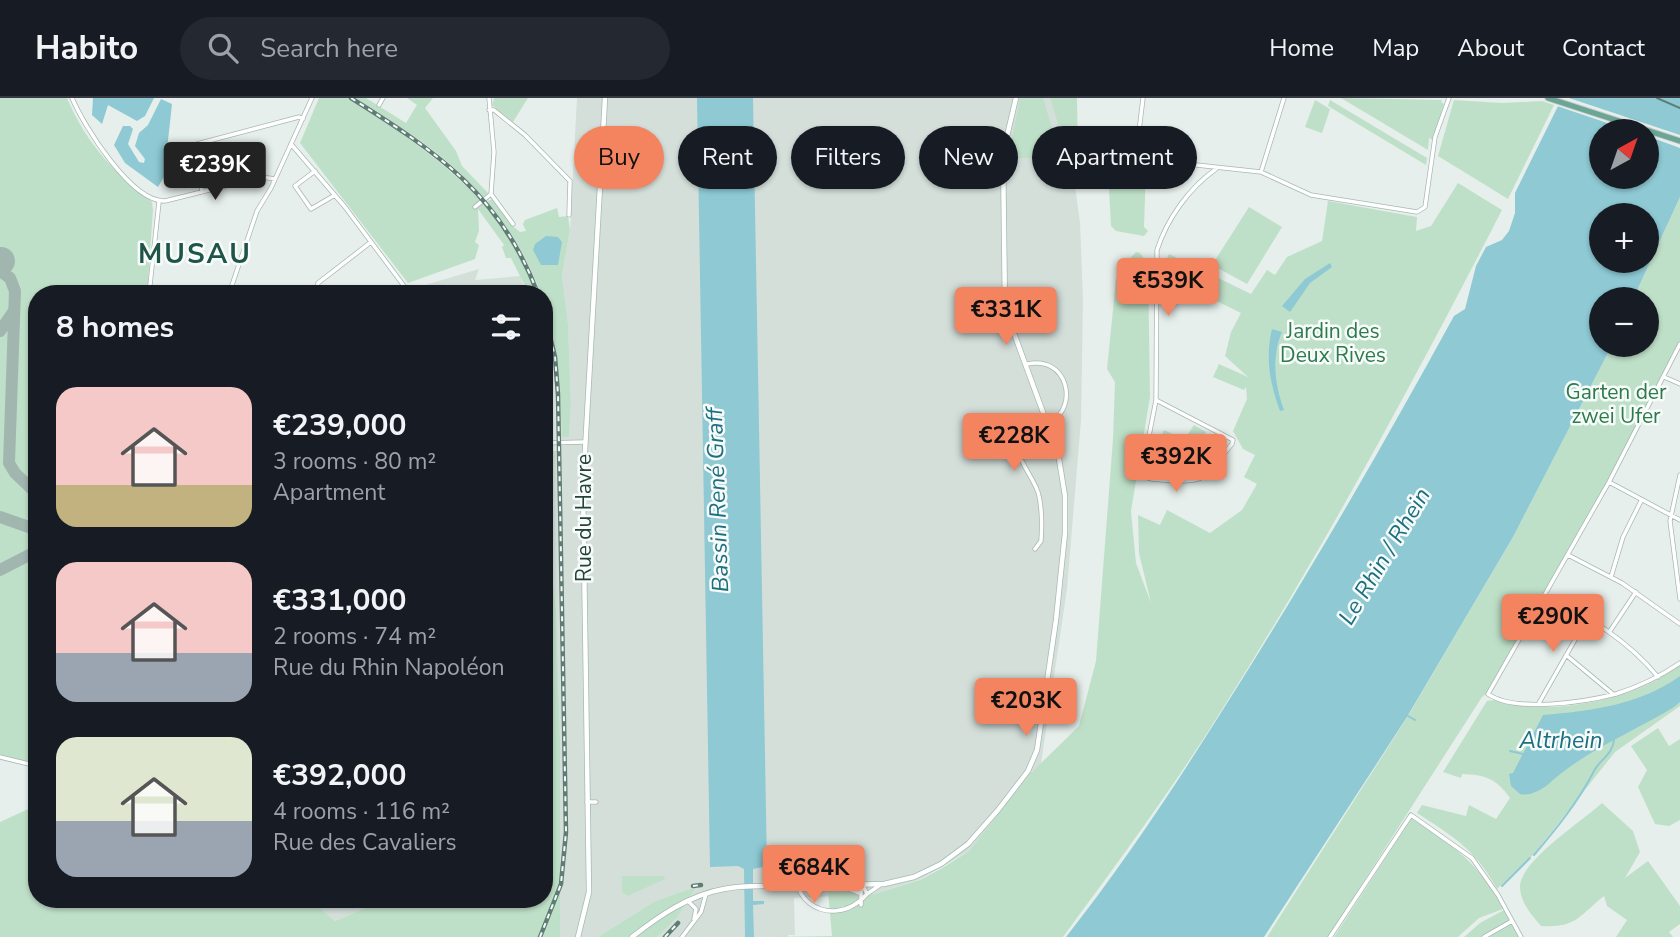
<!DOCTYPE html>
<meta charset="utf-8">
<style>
:root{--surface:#171b24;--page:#242831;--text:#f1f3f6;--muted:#9ea1a6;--line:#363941;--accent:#f4845f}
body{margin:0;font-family:"Nunito Sans",sans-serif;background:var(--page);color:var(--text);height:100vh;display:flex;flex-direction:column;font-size:26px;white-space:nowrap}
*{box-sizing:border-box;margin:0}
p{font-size:23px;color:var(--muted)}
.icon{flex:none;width:38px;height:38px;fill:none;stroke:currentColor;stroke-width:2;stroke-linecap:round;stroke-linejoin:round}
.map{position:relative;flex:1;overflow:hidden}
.panel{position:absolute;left:28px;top:187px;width:525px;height:623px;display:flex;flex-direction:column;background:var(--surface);border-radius:28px;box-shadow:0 2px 5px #0004}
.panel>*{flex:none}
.guide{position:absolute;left:574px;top:28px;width:665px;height:63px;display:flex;gap:14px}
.needle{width:46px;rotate:40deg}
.fabs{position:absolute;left:1589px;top:21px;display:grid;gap:14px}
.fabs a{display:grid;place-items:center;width:70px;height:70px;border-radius:50%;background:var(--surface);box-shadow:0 2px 5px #0004;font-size:35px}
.price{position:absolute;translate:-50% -60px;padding:0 16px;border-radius:7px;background:var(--accent);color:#111;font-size:23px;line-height:46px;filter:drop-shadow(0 2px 4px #0008)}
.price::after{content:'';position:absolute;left:50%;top:42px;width:21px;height:16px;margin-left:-10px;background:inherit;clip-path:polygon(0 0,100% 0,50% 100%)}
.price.selected{background:#222;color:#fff}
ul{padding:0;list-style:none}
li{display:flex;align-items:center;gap:21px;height:175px;padding:0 28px}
li span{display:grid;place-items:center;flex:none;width:196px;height:140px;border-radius:21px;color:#555}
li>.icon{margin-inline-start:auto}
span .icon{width:84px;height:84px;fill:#fffc;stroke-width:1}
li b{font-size:30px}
h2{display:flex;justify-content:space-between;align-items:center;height:84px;padding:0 28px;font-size:30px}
.pill{padding:0 24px;border-radius:32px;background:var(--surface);box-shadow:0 2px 5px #0004;font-size:24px;line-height:63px}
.pill.selected{background:var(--accent);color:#111}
header{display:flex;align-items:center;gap:42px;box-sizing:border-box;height:98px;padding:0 35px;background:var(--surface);border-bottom:2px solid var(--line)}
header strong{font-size:33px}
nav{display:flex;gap:38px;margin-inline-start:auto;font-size:24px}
.search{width:490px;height:63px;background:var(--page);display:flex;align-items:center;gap:18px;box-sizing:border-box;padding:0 24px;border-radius:38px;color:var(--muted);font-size:26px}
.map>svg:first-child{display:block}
</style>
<header>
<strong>Habito</strong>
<div class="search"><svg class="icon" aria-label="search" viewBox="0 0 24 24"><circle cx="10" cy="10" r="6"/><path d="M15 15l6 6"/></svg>Search here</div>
<nav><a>Home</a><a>Map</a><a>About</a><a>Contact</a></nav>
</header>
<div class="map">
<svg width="1680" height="839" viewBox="0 0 1680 839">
<rect width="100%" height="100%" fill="#e6efeb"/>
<path fill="#d4dfda" d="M345 0H355L403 29 468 82 511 135 537 180 542 196H536L518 157 491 115 456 77 429 54Z
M577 0H1052L1073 73 1080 125 1083 201 1081 322 1067 491 1035 706 1002 715 969 753 919 782 874 796 794 800 795 837H788V839H657L676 821 694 790 655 803 598 839H560V637L556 512 551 464 554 353H558V340L554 272 544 224V203L557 258 562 338 569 339 571 306 568 225 562 178 570 132Z
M479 171 475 182 520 178 527 196H415L412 191Z
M311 802H384L335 823Z"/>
<path fill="#bfe0c8" d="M0 0H67C86 45 114 75 152 104L153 112 147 196H127L112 192 111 196H37V670L0 662Z
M319 0C327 0 338 0 345 0 358 4 371 16 382 23 448 65 511 119 536 196H529L511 160H506L502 149 504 147 478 111 479 133 475 144 479 147 475 161 408 185 300 45Z
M355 0H366L406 25 417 7 407 0H433L425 10 456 53 462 68 488 95 483 99C447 57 402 29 355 0Z
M494 0H528L513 24 492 7Z
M1020 0H1043L1061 60H1008Z
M1050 0H1077L1078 67 1073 68 1070 64Z
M1341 0 1442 2 1441 4 1444 6 1433 42 1429 40 1428 52Z
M1315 2 1330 11 1322 35 1305 29Z
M1330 2 1427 60 1426 67 1328 8Z
M1454 2 1502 5 1542 3 1554 7 1508 101 1438 58Z
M1115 65 1146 69 1144 129 1148 133 1144 138 1116 133 1111 128 1108 71Z
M1458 85 1502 112C1415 281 1325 448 1223 610 1174 689 1118 764 1063 839H774L832 838 828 793 874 796 920 782 944 769 969 753 1031 675 1079 628 1096 563 1113 341 1115 284 1107 271 1116 182 1123 168 1136 154 1140 155 1148 166 1150 299 1131 413 1136 465 1151 505 1139 455 1138 417 1160 427 1167 412 1210 435 1242 412 1257 386 1244 379 1255 357 1243 351 1233 333 1247 301 1246 289 1244 292 1213 279 1219 266 1248 279 1225 258 1231 234 1241 215 1160 175 1169 156 1251 196 1267 172 1275 177 1287 159 1322 143 1328 103 1417 119 1416 133 1431 128Z
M1680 99V245L1642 321 1490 593 1482 599 1328 839H1267L1408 618 1513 439 1612 247H1647V201H1633Z
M493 101 510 126 520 134 526 133 523 126 525 122 557 110 559 119 568 118 570 132 562 178 568 225 571 306 569 339H562C558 240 550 183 487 103Z
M1249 109 1282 129 1247 186 1212 167Z
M1194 327 1206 334 1199 348 1196 347 1181 375 1150 367 1164 332 1179 339 1168 366 1181 340 1188 336Z
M1212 337 1227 344 1198 376 1185 378Z
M554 353 551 464 556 512 560 637V839H0V724L37 707V802H311L335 823 384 802H544V354Z
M1680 567V608L1615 654 1534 756 1497 791C1475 751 1455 740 1417 715L1422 707 1466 718 1469 707 1496 721 1510 700C1496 680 1485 677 1462 676L1461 680 1443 674 1487 603C1501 600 1520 608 1535 609 1584 610 1642 597 1680 567Z
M1658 630 1669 648 1680 641V722L1669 728 1655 726 1638 689 1647 672 1631 648Z
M1602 705 1633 733 1640 754 1625 780 1648 763 1680 808V826L1669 834 1673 839H1616L1627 822 1607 808 1604 798C1578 819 1576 830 1541 828 1532 817 1521 806 1520 790 1518 764 1584 722 1602 705Z
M1412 720C1453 747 1480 766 1503 811L1479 820 1458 839H1334Z
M622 778H664L665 781 628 798 622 794Z
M696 789 676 821 657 839H598L655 803Z
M1506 811 1521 839H1464L1480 825Z"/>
<path fill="#8ec9d4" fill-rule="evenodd" d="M93 0H154L145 18 137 23 108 7 102 26 92 17Z
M697 0H753L767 768 753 771V803H764V806L753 807 754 839H745L744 771 738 768 710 769Z
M1562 0H1680V99L1633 201H1601V247H1612L1513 439 1407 619 1264 839H1066C1134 753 1193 660 1251 567 1322 453 1389 337 1454 218L1465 211 1476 168 1486 149 1502 142 1509 133 1515 115V95ZM1601 33H1647V79H1601ZM1601 117H1647V163H1601Z
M161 1 172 6 164 79 158 89 125 65 114 47 123 28H130L133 31 128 46 139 64 144 65 145 61 135 48 139 35 148 27Z
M546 138 558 139 562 144 558 167H541L533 152 535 146Z
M1330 165 1332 169 1310 185 1290 214 1282 208 1305 181Z
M1272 231 1282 234C1271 259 1275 288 1284 312L1280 313C1270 286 1265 260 1272 231Z
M1680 578V604L1674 609C1635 633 1589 651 1553 682 1545 690 1531 699 1520 696L1511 688 1509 676 1513 675 1543 617C1591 613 1640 607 1680 578Z"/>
<path fill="#e6efeb" d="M1558 0H1569L1680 37V50L1647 38V33H1631L1554 7Z"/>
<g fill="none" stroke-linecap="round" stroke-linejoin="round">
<path stroke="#8ec9d4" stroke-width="2" d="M1408 618 1415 622
M1510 653 1523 656
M1534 757C1557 730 1578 704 1594 673 1600 661 1612 658 1614 642
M1502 788 1530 760"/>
<path stroke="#a2b6b0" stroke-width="12" d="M0 173 10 180 15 193 9 365 15 375 37 396
M0 233 14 213
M0 419 37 432
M0 472 37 453"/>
<path stroke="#a2b6b0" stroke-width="28" d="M0 164 1 163"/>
<g stroke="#a8b8b2" stroke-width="5">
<path id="minor" d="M72 0C84 28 131 104 165 103L262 79 275 81
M489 0 494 54 491 96 513 126
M1143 0 1137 50 1141 61 1261 74 1311 97 1417 114 1425 109 1435 39 1449 0
M379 7 383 0
M489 12H494L525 37 570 83 569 117
M291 46 345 109 410 196
M315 73 295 88 311 111 335 97
M1261 74 1284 0
M202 94 197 46 299 19 303 21
M475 109 491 96
M149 196 159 104
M229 196 257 113 271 90 312 0
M316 196 318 185 371 144
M1680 246 1609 384 1488 596C1515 615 1585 604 1616 596 1638 589 1661 578 1680 565
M1027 266C1069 257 1078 310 1051 323
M1664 279 1680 286
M1156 302 1233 342 1232 346C1203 380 1209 386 1162 382 1153 381 1146 382 1142 374L1156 302 1157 152C1167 121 1189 90 1216 71
M1030 331C997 343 1036 378 1039 398 1042 412 1042 429 1041 443L1035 451
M544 345 584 344
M1680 377 1670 423 1680 501
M1609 384 1680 422
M1568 457 1622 485 1680 526
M1611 479 1623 439 1641 403
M1545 497C1588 519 1627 541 1658 579
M1610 533 1636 494
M1566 557 1613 596
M1539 605 1588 519
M0 659 37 668
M587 704H596
M797 750 804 763
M811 756C771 791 829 839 867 796L863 788
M861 788V807
M843 789 859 795
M867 796 880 787
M688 803 696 811 694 821
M682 839 701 814 706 796
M1330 839 1411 717 1472 760 1498 797 1521 839
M1484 839 1512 823"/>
</g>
<g stroke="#a4bbb3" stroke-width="6">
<path id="secondary" d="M803 788 884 786 914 779 941 766 968 746 998 712 1028 673 1037 652 1056 522 1065 435V398L1058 355 1005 211 1003 55 1016 0
M578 839 589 794 583 388 605 0
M632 839C659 818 689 797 724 791 747 786 772 789 796 788"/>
</g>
<g stroke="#c2cac8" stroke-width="7">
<path id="primary" d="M1548 0 1680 43"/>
</g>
<use href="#minor" stroke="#fff" stroke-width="3.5"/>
<use href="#secondary" stroke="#fff" stroke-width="4.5"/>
<use href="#primary" stroke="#6aa596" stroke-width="5"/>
<path stroke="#5f7d75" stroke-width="2" d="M1657 0 1680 10"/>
<g stroke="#5f7d75" stroke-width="4.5">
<path id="rail" d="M351 0C437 54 501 97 538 196
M693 788 701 787
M540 839 561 786 566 734 558 296 555 259 544 213
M665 839 678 825"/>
</g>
<use href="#rail" stroke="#f7fbf9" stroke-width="2" stroke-dasharray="5" stroke-linecap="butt"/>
<g stroke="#a8b8b2" stroke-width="5" stroke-linecap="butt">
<path id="minor-bridge" d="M1030 331 1051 323"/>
</g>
<g stroke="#a4bbb3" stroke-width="6" stroke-linecap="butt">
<path id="secondary-bridge" d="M796 788H803"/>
</g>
<use href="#minor-bridge" stroke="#fff" stroke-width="3.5"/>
<use href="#secondary-bridge" stroke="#fff" stroke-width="4.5"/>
</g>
<g text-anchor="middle" stroke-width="5" stroke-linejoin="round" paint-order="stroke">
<g font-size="21" fill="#2d7a4b" stroke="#f7fbf9">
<text x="1333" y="240">Jardin des<tspan x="1333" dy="24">Deux Rives</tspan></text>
<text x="1616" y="301">Garten der<tspan x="1616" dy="24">zwei Ufer</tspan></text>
</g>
<g font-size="21" fill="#24423a" stroke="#f7fbf9">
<text transform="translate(584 420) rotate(-90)" y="7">Rue du Havre</text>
</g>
<g font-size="23" font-style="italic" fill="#1c6f80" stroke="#f7fbf9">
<text transform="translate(717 402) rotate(-92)" y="8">Bassin René Graff</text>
<text transform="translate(1384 458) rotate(-59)" y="8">Le Rhin / Rhein</text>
<text x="1561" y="650">Altrhein</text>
</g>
<g font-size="28" font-weight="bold" letter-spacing="2" fill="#1f5548" stroke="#f7fbf9">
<text x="195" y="165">MUSAU</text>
</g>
</g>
</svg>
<div class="fabs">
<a><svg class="needle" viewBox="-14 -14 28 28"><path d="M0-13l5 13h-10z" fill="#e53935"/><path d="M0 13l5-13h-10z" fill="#9ea1a6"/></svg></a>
<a>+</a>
<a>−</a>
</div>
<b class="price selected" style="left:215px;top:104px">€239K</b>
<b class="price" style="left:1168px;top:220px">€539K</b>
<b class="price" style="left:1006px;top:249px">€331K</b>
<b class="price" style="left:1014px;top:375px">€228K</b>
<b class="price" style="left:1176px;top:396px">€392K</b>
<b class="price" style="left:1553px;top:556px">€290K</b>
<b class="price" style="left:1026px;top:640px">€203K</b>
<b class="price" style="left:814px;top:807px">€684K</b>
<div class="guide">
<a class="pill selected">Buy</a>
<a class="pill">Rent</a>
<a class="pill">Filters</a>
<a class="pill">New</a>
<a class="pill">Apartment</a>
</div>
<section class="panel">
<h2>8 homes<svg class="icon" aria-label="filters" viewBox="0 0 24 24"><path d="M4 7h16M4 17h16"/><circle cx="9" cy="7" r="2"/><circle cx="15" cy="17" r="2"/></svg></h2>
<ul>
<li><span style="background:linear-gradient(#f6c9c9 70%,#c2b280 0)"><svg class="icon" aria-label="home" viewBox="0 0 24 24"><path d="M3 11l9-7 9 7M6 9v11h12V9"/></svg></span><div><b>€239,000</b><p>3 rooms · 80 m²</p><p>Apartment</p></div></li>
<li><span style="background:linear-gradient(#f6c9c9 65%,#9aa5b1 0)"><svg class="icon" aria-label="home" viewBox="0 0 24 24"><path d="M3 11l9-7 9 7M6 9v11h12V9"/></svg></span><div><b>€331,000</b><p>2 rooms · 74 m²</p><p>Rue du Rhin Napoléon</p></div></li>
<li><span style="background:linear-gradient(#dfe7d0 60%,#9aa5b1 0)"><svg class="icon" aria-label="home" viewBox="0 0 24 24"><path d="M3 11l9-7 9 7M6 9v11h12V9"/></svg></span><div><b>€392,000</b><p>4 rooms · 116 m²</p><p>Rue des Cavaliers</p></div></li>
</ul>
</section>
</div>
